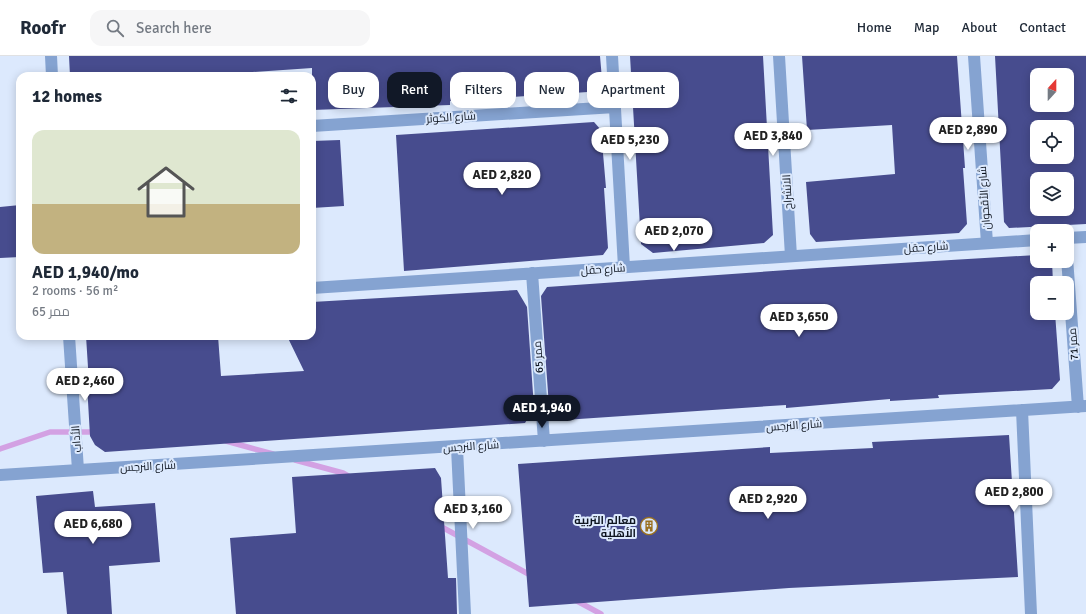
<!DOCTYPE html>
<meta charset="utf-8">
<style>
:root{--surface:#fff;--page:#f6f6f7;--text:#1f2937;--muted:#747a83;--line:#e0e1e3;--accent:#111827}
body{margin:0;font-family:Signika,Cairo,sans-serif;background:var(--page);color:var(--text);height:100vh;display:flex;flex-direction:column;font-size:15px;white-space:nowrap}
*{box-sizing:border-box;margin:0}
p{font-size:13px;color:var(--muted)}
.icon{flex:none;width:22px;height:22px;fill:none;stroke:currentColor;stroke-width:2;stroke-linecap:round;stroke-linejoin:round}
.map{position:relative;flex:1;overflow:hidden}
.panel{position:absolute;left:16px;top:16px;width:300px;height:268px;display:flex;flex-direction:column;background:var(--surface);border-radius:12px;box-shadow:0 2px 10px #0003}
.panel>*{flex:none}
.guide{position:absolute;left:328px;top:16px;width:380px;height:36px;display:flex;gap:8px}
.needle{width:26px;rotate:21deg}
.fabs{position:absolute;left:1030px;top:12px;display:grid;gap:8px}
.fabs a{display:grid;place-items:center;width:44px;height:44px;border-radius:8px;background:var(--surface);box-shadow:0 2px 10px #0003;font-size:20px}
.price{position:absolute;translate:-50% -34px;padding:0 9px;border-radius:14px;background:#fff;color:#222;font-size:13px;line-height:26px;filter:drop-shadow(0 1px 2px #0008)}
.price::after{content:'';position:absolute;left:50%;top:24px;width:12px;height:9px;margin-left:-6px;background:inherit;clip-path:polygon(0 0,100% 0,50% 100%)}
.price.on{background:var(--accent);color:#fff}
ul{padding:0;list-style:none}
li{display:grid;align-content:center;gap:8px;height:212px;padding:0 16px}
li span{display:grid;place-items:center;height:124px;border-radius:12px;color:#555}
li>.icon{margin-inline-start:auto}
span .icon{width:72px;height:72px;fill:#fffc;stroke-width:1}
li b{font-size:17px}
h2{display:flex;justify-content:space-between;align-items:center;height:48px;padding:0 16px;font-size:17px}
.tag{padding:0 14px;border-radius:12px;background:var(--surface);box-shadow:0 2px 10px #0003;font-size:14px;line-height:36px}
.tag.on{background:var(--accent);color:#fff}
header{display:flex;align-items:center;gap:24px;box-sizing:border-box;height:56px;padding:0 20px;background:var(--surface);border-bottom:1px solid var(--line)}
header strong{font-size:19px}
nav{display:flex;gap:22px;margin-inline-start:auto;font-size:14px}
.search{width:280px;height:36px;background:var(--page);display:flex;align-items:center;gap:10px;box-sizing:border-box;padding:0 14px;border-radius:12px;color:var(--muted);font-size:15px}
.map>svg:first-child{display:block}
</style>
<header>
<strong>Roofr</strong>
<div class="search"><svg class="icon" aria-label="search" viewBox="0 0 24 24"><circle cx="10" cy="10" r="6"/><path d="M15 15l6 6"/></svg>Search here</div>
<nav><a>Home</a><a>Map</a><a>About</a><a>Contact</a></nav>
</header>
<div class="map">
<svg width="1086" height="558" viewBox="0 0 1086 558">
<rect width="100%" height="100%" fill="#dce9fd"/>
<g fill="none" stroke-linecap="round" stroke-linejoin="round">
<path stroke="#d3a1e3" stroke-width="5.5" d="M226 385 273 398
M0 393 50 376H96
M295 404 343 417 350 421
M438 469 532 520
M575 544 601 558"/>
</g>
<path fill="#474c8e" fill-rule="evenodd" d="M69 0H600L603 35 450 45V49L312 54V12L238 17V20H70Z
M630 0H763L773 179 764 187 653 197 641 188Z
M802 0H957L965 112H963L967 168 959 177 816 186 810 178 806 126 895 118 892 69 807 74Z
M995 0H1086V168L1009 172 1004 166ZM1037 19H1067V49H1037ZM1037 71H1067V101H1037ZM1037 123H1067V153H1037Z
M594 66 601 74 606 132H604L608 192 603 199 404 215 396 79Z
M340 84 344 150 312 152V85Z
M20 149V201L0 202V151Z
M1037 199V205H1052L1053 227H1037V257H1055L1060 324 1052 333 938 339 939 342 890 345V343L786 352V349L564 364 549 350 541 240 547 231 817 212Z
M517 234 527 251 534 352 525 367 105 396 95 389 90 380 87 328 89 327 86 280H218L221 320 304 315 287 280H312V246Z
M1009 379 1018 521 789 532 529 551 518 408 770 391V397L873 392 872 386Z
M435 412 441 422 448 522H456L457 558H236L230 482 296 477 292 421Z
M93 435 95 451 155 447 160 506 109 510 112 558H67L63 516 43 517 36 440Z"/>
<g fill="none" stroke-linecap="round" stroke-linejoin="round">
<path stroke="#85a3d1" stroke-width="12" d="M51 0 52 20
M612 0 624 211
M779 0 791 200
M974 0 987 187
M312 70 615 51
M1067 182 1086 181
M1067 202 1078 351
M532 217 544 385
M312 232 1037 184
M69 280 78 414
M1022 354 1031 558
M457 392 465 558
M0 419 1086 350"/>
</g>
<defs>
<g id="building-ring" transform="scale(0.9)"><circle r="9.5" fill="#dce9fd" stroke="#9b701e" stroke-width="1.5"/><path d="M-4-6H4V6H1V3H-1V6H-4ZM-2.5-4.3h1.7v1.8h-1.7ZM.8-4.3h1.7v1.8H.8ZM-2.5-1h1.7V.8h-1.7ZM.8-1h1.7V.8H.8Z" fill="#9b701e"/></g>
</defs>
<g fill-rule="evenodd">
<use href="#building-ring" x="649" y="470"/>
</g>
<g text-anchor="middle" stroke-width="4" stroke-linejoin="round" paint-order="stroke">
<g font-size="11" fill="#0d141f" stroke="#dce9fd">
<text transform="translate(451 61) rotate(-4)" y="4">شارع الكوثر</text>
<text transform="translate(787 136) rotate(-93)" y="4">الانشراح</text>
<text transform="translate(984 142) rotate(-94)" y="4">شارع الأقحوان</text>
<text transform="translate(926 191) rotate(-4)" y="4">شارع حقل</text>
<text transform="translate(603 213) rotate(-4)" y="4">شارع حقل</text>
<text transform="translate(1073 288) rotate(-94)" y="4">ممر 71</text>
<text transform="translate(538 301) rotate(-94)" y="4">ممر 65</text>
<text transform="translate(794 369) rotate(-4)" y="4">شارع النرجس</text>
<text transform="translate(76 383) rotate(-94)" y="4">الأداب</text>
<text transform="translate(471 390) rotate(-4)" y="4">شارع النرجس</text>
<text transform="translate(148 410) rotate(-3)" y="4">شارع النرجس</text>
</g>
<g font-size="11" font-weight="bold" fill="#0d141f" stroke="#dce9fd" text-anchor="end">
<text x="636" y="468">معالم التربية<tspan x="636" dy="13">الأهلية</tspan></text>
</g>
</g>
</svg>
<div class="fabs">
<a><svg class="needle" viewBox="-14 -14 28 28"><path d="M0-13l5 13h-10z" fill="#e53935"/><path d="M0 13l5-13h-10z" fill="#747a83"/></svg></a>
<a><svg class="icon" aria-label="locate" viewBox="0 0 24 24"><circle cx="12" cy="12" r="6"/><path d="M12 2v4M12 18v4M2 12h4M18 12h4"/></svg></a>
<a><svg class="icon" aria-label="layers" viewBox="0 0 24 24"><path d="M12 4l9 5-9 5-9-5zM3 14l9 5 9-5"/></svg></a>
<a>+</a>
<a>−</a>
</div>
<b class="price" style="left:968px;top:95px">AED 2,890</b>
<b class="price" style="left:773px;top:101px">AED 3,840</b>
<b class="price" style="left:630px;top:105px">AED 5,230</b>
<b class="price" style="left:502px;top:140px">AED 2,820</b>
<b class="price" style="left:674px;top:196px">AED 2,070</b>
<b class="price" style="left:799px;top:282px">AED 3,650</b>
<b class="price" style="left:85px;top:346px">AED 2,460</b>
<b class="price on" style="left:542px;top:373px">AED 1,940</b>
<b class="price" style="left:1014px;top:457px">AED 2,800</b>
<b class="price" style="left:768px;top:464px">AED 2,920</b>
<b class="price" style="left:473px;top:474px">AED 3,160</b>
<b class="price" style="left:93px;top:489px">AED 6,680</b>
<div class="guide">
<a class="tag">Buy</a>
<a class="tag on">Rent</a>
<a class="tag">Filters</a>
<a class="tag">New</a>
<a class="tag">Apartment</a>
</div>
<section class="panel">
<h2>12 homes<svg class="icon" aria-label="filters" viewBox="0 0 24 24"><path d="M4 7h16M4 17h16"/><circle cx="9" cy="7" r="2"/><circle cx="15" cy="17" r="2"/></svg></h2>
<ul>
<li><span style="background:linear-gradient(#dfe7d0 60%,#c2b280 0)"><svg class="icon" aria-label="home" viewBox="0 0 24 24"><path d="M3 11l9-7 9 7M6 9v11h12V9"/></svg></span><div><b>AED 1,940/mo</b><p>2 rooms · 56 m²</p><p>ممر 65</p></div></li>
</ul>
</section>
</div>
